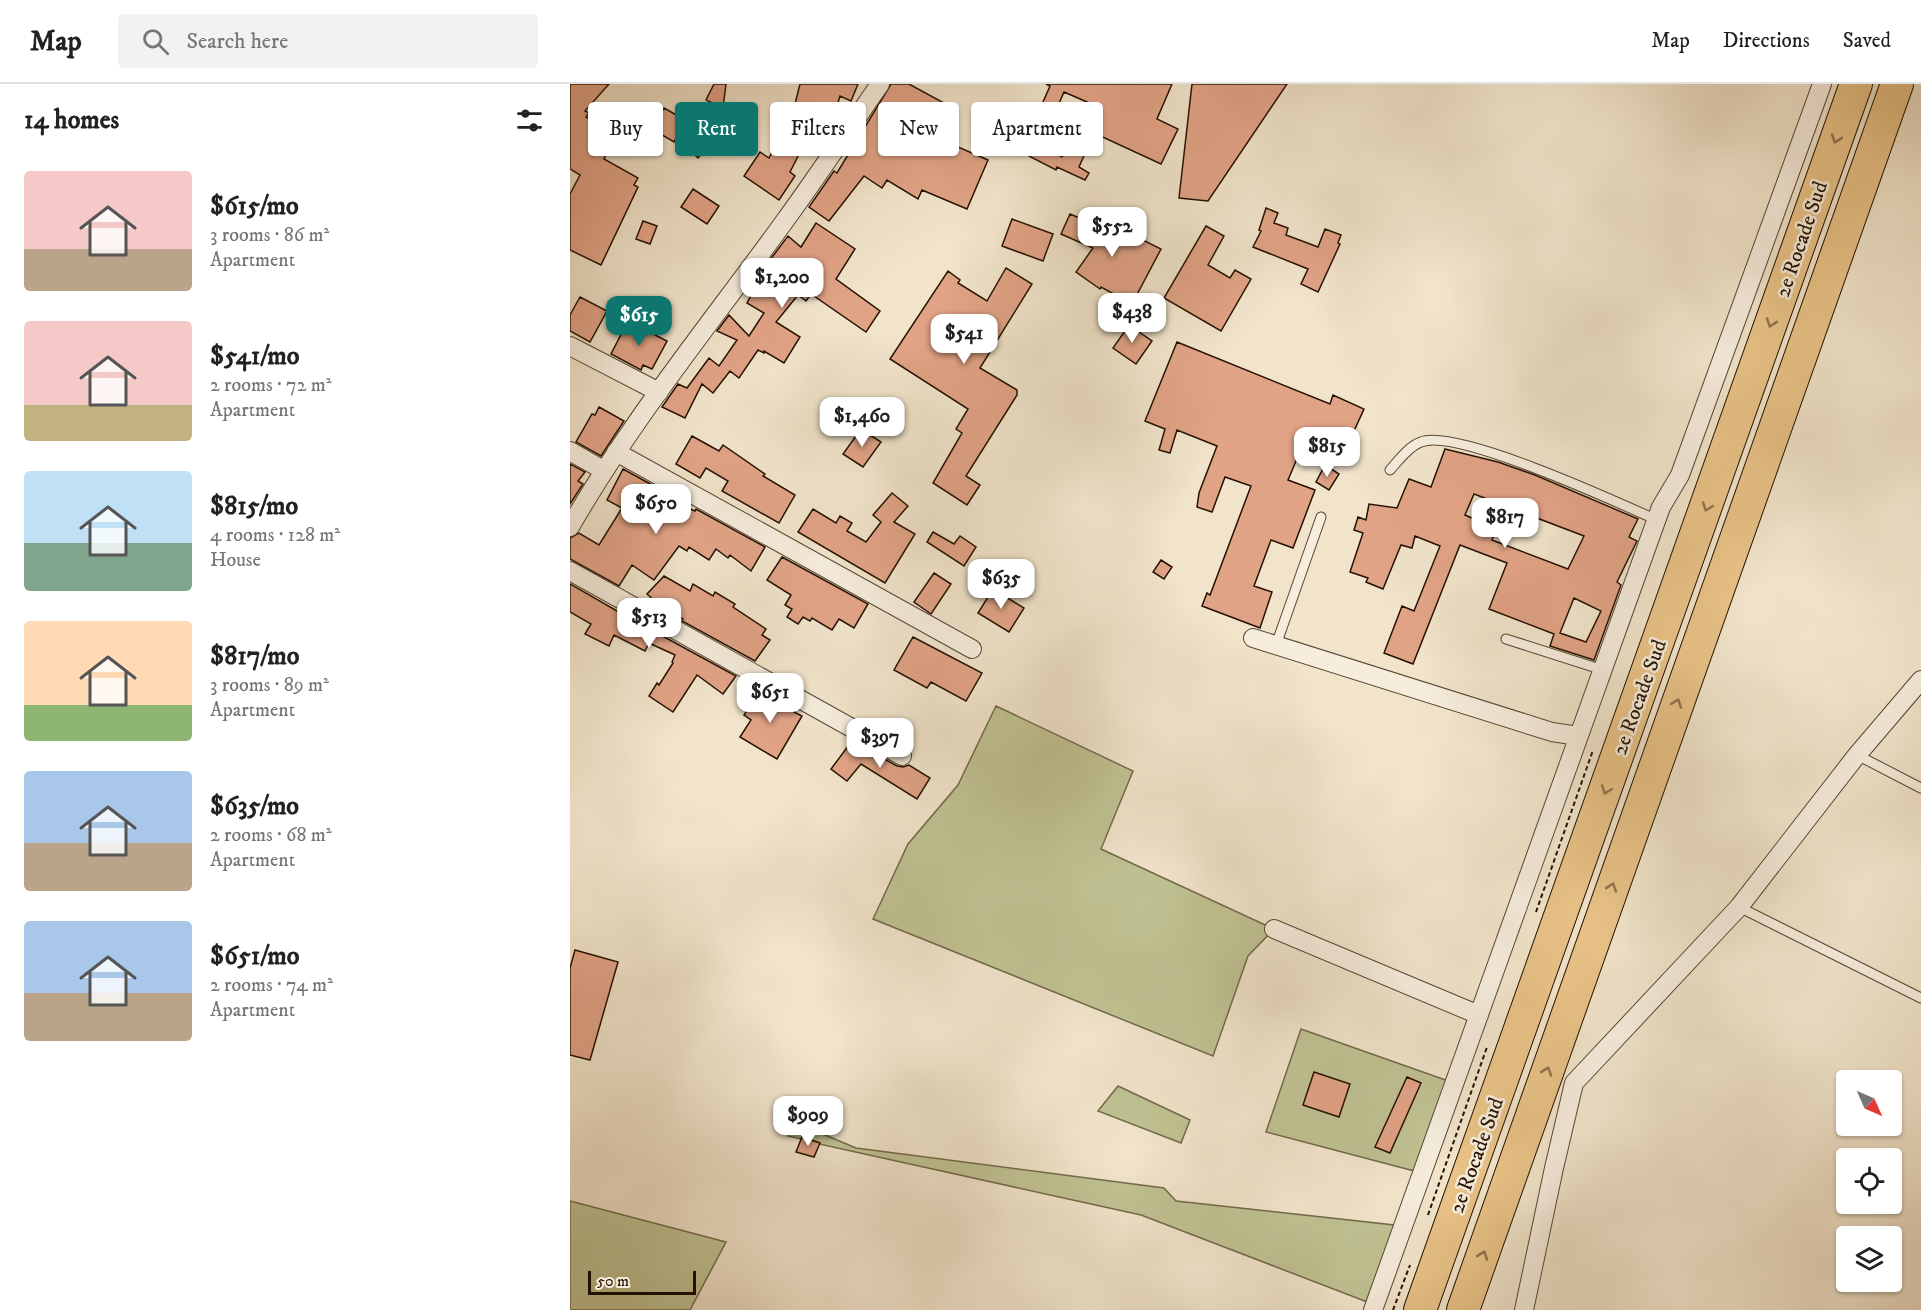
<!DOCTYPE html>
<meta charset="utf-8">
<style>
:root{--surface:#fff;--page:#f2f2f2;--text:#222;--muted:#767676;--line:#e0e0e0;--accent:#0f766e}
body{margin:0;font-family:"IM FELL DW Pica",serif;background:var(--page);color:var(--text);height:100vh;display:flex;flex-direction:column;font-size:22px;white-space:nowrap}
*{box-sizing:border-box;margin:0}
p{font-size:20px;color:var(--muted)}
.icon{flex:none;width:33px;height:33px;fill:none;stroke:currentColor;stroke-width:2;stroke-linecap:round;stroke-linejoin:round}
.map{position:relative;flex:1;overflow:hidden}
.side{display:flex;flex-direction:column;background:var(--surface);width:570px}
.side>*{flex:none}
.top-card{position:absolute;left:18px;top:18px;width:570px;height:54px;display:flex;gap:12px}
.needle{width:39px;rotate:135deg}
.controls{position:absolute;left:1266px;top:986px;display:grid;gap:12px}
.controls a{display:grid;place-items:center;width:66px;height:66px;border-radius:6px;background:var(--surface);box-shadow:0 2px 4px #0004;font-size:30px}
.scale{position:absolute;left:18px;bottom:15px;width:108px;box-sizing:border-box;padding-left:6px;border:3px solid #241100;border-top:0;font-size:16px;line-height:21px;white-space:nowrap;color:#241100;-webkit-text-stroke:4px #f6eddd;paint-order:stroke}
.price{position:absolute;translate:-50% -51px;padding:0 14px;border-radius:12px;background:#fff;color:#222;font-size:20px;line-height:39px;filter:drop-shadow(0 2px 3px #0008)}
.price::after{content:'';position:absolute;left:50%;top:36px;width:18px;height:14px;margin-left:-9px;background:inherit;clip-path:polygon(0 0,100% 0,50% 100%)}
.price.selected{background:var(--accent);color:#fff}
ul{padding:0;list-style:none}
li{display:flex;align-items:center;gap:18px;height:150px;padding:0 24px}
li span{display:grid;place-items:center;flex:none;width:168px;height:120px;border-radius:6px;color:#555}
li>.icon{margin-inline-start:auto}
span .icon{width:72px;height:72px;fill:#fffc;stroke-width:1}
li b{font-size:26px}
h2{display:flex;justify-content:space-between;align-items:center;height:72px;padding:0 24px;font-size:26px}
.pill{padding:0 21px;border-radius:6px;background:var(--surface);box-shadow:0 2px 4px #0004;font-size:21px;line-height:54px}
.pill.selected{background:var(--accent);color:#fff}
header{display:flex;align-items:center;gap:36px;box-sizing:border-box;height:84px;padding:0 30px;background:var(--surface);border-bottom:2px solid var(--line)}
header strong{font-size:28px}
nav{display:flex;gap:33px;margin-inline-start:auto;font-size:21px}
.search{width:420px;height:54px;background:var(--page);display:flex;align-items:center;gap:15px;box-sizing:border-box;padding:0 21px;border-radius:6px;color:var(--muted);font-size:22px}
main{display:flex;flex:1;min-height:0}
.map>svg:first-child{display:block}
</style>
<header>
<strong>Map</strong>
<div class="search"><svg class="icon" aria-label="search" viewBox="0 0 24 24"><circle cx="10" cy="10" r="6"/><path d="M15 15l6 6"/></svg>Search here</div>
<nav><a>Map</a><a>Directions</a><a>Saved</a></nav>
</header>
<main>
<section class="side">
<h2>14 homes<svg class="icon" aria-label="filters" viewBox="0 0 24 24"><path d="M4 7h16M4 17h16"/><circle cx="9" cy="7" r="2"/><circle cx="15" cy="17" r="2"/></svg></h2>
<ul>
<li><span style="background:linear-gradient(#f6c9c9 65%,#b9a48a 0)"><svg class="icon" aria-label="home" viewBox="0 0 24 24"><path d="M3 11l9-7 9 7M6 9v11h12V9"/></svg></span><div><b>$615/mo</b><p>3 rooms · 86 m²</p><p>Apartment</p></div></li>
<li><span style="background:linear-gradient(#f6c9c9 70%,#c2b280 0)"><svg class="icon" aria-label="home" viewBox="0 0 24 24"><path d="M3 11l9-7 9 7M6 9v11h12V9"/></svg></span><div><b>$541/mo</b><p>2 rooms · 72 m²</p><p>Apartment</p></div></li>
<li><span style="background:linear-gradient(#bfe0f5 60%,#7fa58c 0)"><svg class="icon" aria-label="home" viewBox="0 0 24 24"><path d="M3 11l9-7 9 7M6 9v11h12V9"/></svg></span><div><b>$815/mo</b><p>4 rooms · 128 m²</p><p>House</p></div></li>
<li><span style="background:linear-gradient(#ffd9b3 70%,#8fb573 0)"><svg class="icon" aria-label="home" viewBox="0 0 24 24"><path d="M3 11l9-7 9 7M6 9v11h12V9"/></svg></span><div><b>$817/mo</b><p>3 rooms · 89 m²</p><p>Apartment</p></div></li>
<li><span style="background:linear-gradient(#a9c7e8 60%,#b9a48a 0)"><svg class="icon" aria-label="home" viewBox="0 0 24 24"><path d="M3 11l9-7 9 7M6 9v11h12V9"/></svg></span><div><b>$635/mo</b><p>2 rooms · 68 m²</p><p>Apartment</p></div></li>
<li><span style="background:linear-gradient(#a9c7e8 60%,#b9a48a 0)"><svg class="icon" aria-label="home" viewBox="0 0 24 24"><path d="M3 11l9-7 9 7M6 9v11h12V9"/></svg></span><div><b>$651/mo</b><p>2 rooms · 74 m²</p><p>Apartment</p></div></li>
</ul>
</section>
<div class="map">
<svg width="1351" height="1226" viewBox="0 0 1351 1226">
<rect width="100%" height="100%" fill="#f1e4cb"/>
<filter id="stains"><feTurbulence type="fractalNoise" baseFrequency=".00333" numOctaves="4"/><feColorMatrix values="0 0 0 0 .2 0 0 0 0 .09 0 0 0 0 .02 0 0 0 .5 -.17"/></filter>
<radialGradient id="worn" r=".72"><stop offset=".6" stop-color="#630" stop-opacity="0"/><stop offset="1" stop-color="#630" stop-opacity=".3"/></radialGradient>
<path fill="#c0c293" stroke="#726a4a" stroke-width="1.5" d="M426 622 563 687 531 765 704 845 678 872 643 972 303 835 338 760 388 701Z
M731 945 884 999 852 1089 696 1048Z
M548 1002 620 1036 611 1059 528 1027Z
M228 1017 230 1031 236 1043 286 1064 594 1104 606 1117 833 1142 805 1221 571 1131 249 1060V1059L232 1053 231 1055 218 1052Z
M0 1117 156 1158 120 1226H0Z"/>
<path fill="#e1a386" stroke="#241100" stroke-width="1.5" fill-rule="evenodd" d="M0 0H39L15 27 19 29 16 33 47 49 34 75 68 94 64 101 68 103 31 181 0 166V110L10 91 0 85Z
M144 0H156L153 24 136 16Z
M230 0H288L281 17 270 12 262 39 254 36 251 43 244 41 220 88 225 92 209 116 174 92 190 68 199 74 223 28Z
M321 0H339L374 19 360 45 382 58 381 60 418 76 397 125 352 106 348 115 317 96 312 104 294 92 259 137 239 123 264 87 267 89Z
M476 0H602L587 35 608 45 591 80 524 49 509 83 519 89 515 96 487 83 486 86 451 68 480 2ZM494 8 517 18 492 73 471 61Z
M622 0H717L638 117 609 114Z
M94 24 124 41 126 39 144 56 128 74 106 54 104 58 82 45Z
M123 105 149 122 137 140 111 123Z
M696 124 708 129 704 139 718 144 716 151 748 163 755 145 771 151 768 159 770 160 748 208 731 200 738 185 683 163 691 147 689 146Z
M500 130 533 144 537 139 563 157 565 152 591 165 562 220 531 203 530 205 506 188 523 164 491 150Z
M442 135 483 150 473 177 432 162Z
M73 137 87 142 80 160 66 155Z
M246 139 285 165 266 195 310 227 296 248 241 210 236 217 228 211 206 238 230 253 214 279 194 267V269L188 266 169 294 160 287 143 309 132 300 115 334 92 323 108 300 117 304 139 274 149 282 167 256 147 247 159 231 179 252 194 229 177 219 183 208 178 205 218 152 231 163Z
M636 142 654 152 638 181 660 194 665 186 681 195 651 247 594 214Z
M436 184 462 200 410 284 447 306V311L396 392 410 401 397 421 363 399 392 349 386 345 398 325 320 275 378 187 390 196 388 199 417 217Z
M10 213 37 227 20 258 0 247V231Z
M58 237 97 257 82 285 73 281 71 286 41 270Z
M559 241 582 257 566 280 543 264Z
M607 258 760 320 763 311 794 325 778 360 740 344 718 396 745 406 723 464 701 456 684 502 702 508 690 544 632 522 637 509 640 511 681 402 655 393 642 428 627 423 629 409 647 362 607 346 600 369 589 366 595 345 575 337Z
M29 323 54 337 31 372 6 358 22 330 25 331Z
M291 345 311 358 293 383 273 370Z
M122 352 149 367 153 361 195 390 193 392 225 411 209 439 152 407 158 397 136 384 130 394 106 380Z
M875 365 928 378 965 391 1068 435 1059 453 1067 457 1047 498 1051 501 1024 576 980 562 984 550 919 525 937 479 890 461 843 580 814 569 832 522 844 527 870 462 845 452 842 464 831 461 813 505 796 498 798 494 780 488 793 449 784 446 788 433 796 436 799 420 827 424 839 395 861 403ZM904 410 1014 452 998 485 922 456 927 445 895 431ZM1004 514 1031 527 1016 558 990 549Z
M0 380 15 388 8 397 13 400 0 420Z
M755 381 769 390 759 406 746 398Z
M53 385 84 402 82 404 113 422 125 427 126 425 195 463 181 487 160 471 158 474 146 465 139 476 119 463 117 467 109 462 84 496 62 481 49 502 0 475V454L9 449 29 461 52 424 37 416Z
M322 409 338 422 324 438 345 450 315 499 228 448 243 425 266 439 270 432 282 439 277 447 296 458 311 438 303 431Z
M363 448 384 460 390 452 406 463 394 482 357 458Z
M212 473 298 520 284 544 269 535 262 546 242 534 240 537 233 533 228 540 217 533 222 525 215 521 221 511 197 496Z
M591 476 602 483 594 495 583 488Z
M364 489 381 500 361 530 344 518Z
M94 492 120 507 123 500 143 512 145 508 165 520 163 523 196 545 192 551 200 556 185 577 112 537 113 535 88 520 77 510Z
M0 500 54 531 166 592 153 610 127 591 103 628 79 612 87 599 89 601 103 579 102 578 105 571 79 559 75 567 44 551 39 562 15 550 21 540 0 528Z
M423 505 454 524 439 548 408 529Z
M343 553 412 589 396 617 361 598 357 604 324 586Z
M190 606 226 626 224 628 232 632 207 675 170 653 181 636 174 631Z
M282 657 327 682 333 683 339 681 360 694 347 715 291 680 277 697 261 685Z
M5 866 48 878 20 976 0 971V884Z
M744 988 780 1000 769 1033 733 1021Z
M837 993 851 999 820 1069 805 1063Z
M232 1053 250 1059 244 1073 226 1068Z"/>
<g fill="none" stroke-linecap="round" stroke-linejoin="round">
<g stroke="#574633" stroke-width="11">
<path id="service" d="M820 386C828 377 839 362 851 358 886 344 1047 418 1087 436
M936 555 1033 586
M706 561 751 433
M1287 671 1351 704
M1169 823 1351 914"/>
</g>
<g stroke="#574633" stroke-width="20">
<path id="minor" d="M0 262 89 308
M0 367 33 386
M46 368 402 565
M0 443C62 335 141 239 214 138 247 93 278 46 310 0
M0 487 332 672
M683 554 982 648 1008 652
M704 845 909 931
M803 1226 1091 423 1110 391 1252 0
M954 1226 984 1084 1004 999 1169 823 1287 671 1351 596"/>
</g>
<g stroke="#241100" stroke-width="34">
<path id="motorway" d="M850 1226 1286 0
M893 1226 1327 0"/>
</g>
<path stroke="#241100" stroke-width="2" stroke-dasharray="4.5 3" stroke-linecap="butt" d="M966 828 1022 669 1019 668
M858 1131 917 963
M823 1226 840 1181"/>
<use href="#service" stroke="#f6eddd" stroke-width="9"/>
<use href="#minor" stroke="#f6eddd" stroke-width="18"/>
<use href="#motorway" stroke="#e8c286" stroke-width="32"/>
</g>
<defs><path id="oneway-chevron" d="M-2-3.5L2.5 0L-2 3.5" fill="none" stroke-width="1.6" stroke-linecap="round" stroke-linejoin="round" transform="scale(1.5)"/></defs>
<g stroke="#90724a">
<use href="#oneway-chevron" transform="translate(1266 55) rotate(109)"/>
<use href="#oneway-chevron" transform="translate(1201 239) rotate(109)"/>
<use href="#oneway-chevron" transform="translate(1137 423) rotate(110)"/>
<use href="#oneway-chevron" transform="translate(1107 619) rotate(-70)"/>
<use href="#oneway-chevron" transform="translate(1036 706) rotate(110)"/>
<use href="#oneway-chevron" transform="translate(1042 803) rotate(-71)"/>
<use href="#oneway-chevron" transform="translate(977 987) rotate(-71)"/>
<use href="#oneway-chevron" transform="translate(913 1171) rotate(-71)"/>
</g>
<g text-anchor="middle" stroke-width="5" stroke-linejoin="round" paint-order="stroke">
<g font-size="21" fill="#241100" stroke="#f6eddd">
<text transform="translate(1231 155) rotate(-71)" y="7">2e Rocade Sud</text>
<text transform="translate(1069 613) rotate(-70)" y="7">2e Rocade Sud</text>
<text transform="translate(906 1071) rotate(-70)" y="7">2e Rocade Sud</text>
</g>
</g>
<rect width="100%" height="100%" filter="url(#stains)"/>
<rect width="100%" height="100%" fill="url(#worn)"/>
</svg>
<div class="controls">
<a><svg class="needle" viewBox="-14 -14 28 28"><path d="M0-13l5 13h-10z" fill="#e53935"/><path d="M0 13l5-13h-10z" fill="#767676"/></svg></a>
<a><svg class="icon" aria-label="locate" viewBox="0 0 24 24"><circle cx="12" cy="12" r="6"/><path d="M12 2v4M12 18v4M2 12h4M18 12h4"/></svg></a>
<a><svg class="icon" aria-label="layers" viewBox="0 0 24 24"><path d="M12 4l9 5-9 5-9-5zM3 14l9 5 9-5"/></svg></a>
</div>
<div class="scale">50 m</div>
<b class="price" style="left:542px;top:174px">$552</b>
<b class="price" style="left:212px;top:225px">$1,200</b>
<b class="price" style="left:562px;top:260px">$438</b>
<b class="price selected" style="left:69px;top:263px">$615</b>
<b class="price" style="left:394px;top:281px">$541</b>
<b class="price" style="left:292px;top:364px">$1,460</b>
<b class="price" style="left:757px;top:394px">$815</b>
<b class="price" style="left:86px;top:451px">$650</b>
<b class="price" style="left:935px;top:465px">$817</b>
<b class="price" style="left:431px;top:526px">$635</b>
<b class="price" style="left:79px;top:565px">$513</b>
<b class="price" style="left:200px;top:640px">$651</b>
<b class="price" style="left:310px;top:685px">$397</b>
<b class="price" style="left:238px;top:1063px">$909</b>
<div class="top-card">
<a class="pill">Buy</a>
<a class="pill selected">Rent</a>
<a class="pill">Filters</a>
<a class="pill">New</a>
<a class="pill">Apartment</a>
</div>
</div>
</main>
